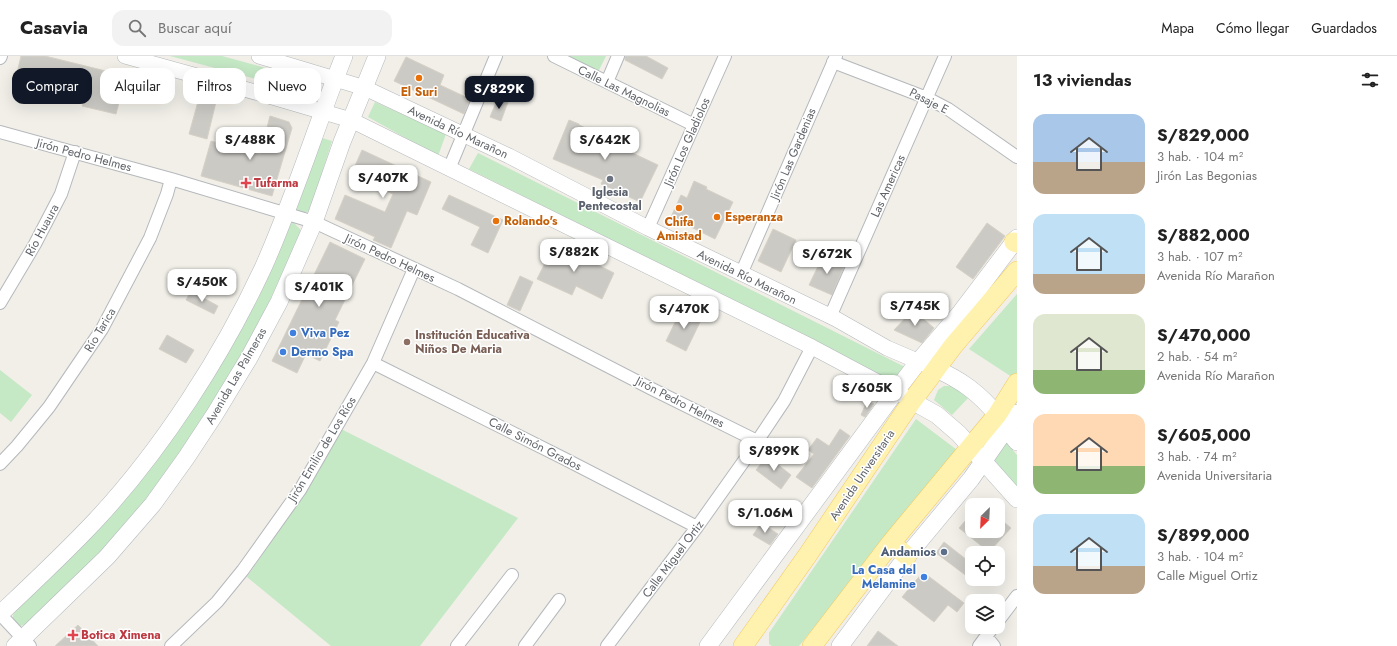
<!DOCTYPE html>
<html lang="es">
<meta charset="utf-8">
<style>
:root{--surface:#fff;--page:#f2f2f2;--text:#222;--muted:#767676;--line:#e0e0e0;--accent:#111827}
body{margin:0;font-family:Jost,sans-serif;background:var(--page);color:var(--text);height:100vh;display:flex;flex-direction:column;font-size:15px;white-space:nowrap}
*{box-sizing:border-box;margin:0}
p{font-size:13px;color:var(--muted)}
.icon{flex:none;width:22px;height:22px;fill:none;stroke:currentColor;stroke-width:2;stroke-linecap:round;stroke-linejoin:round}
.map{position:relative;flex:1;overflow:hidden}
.panel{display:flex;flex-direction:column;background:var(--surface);width:380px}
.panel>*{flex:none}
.top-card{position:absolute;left:12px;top:12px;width:380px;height:36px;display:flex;gap:8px}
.needle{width:26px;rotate:204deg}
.tools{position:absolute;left:965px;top:442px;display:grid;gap:8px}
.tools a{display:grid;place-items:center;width:40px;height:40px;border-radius:8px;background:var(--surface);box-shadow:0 4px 16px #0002;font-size:20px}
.price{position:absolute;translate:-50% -34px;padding:0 9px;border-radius:8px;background:#fff;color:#222;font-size:13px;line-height:26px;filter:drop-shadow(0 1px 2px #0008)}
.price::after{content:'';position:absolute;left:50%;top:24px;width:12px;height:9px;margin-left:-6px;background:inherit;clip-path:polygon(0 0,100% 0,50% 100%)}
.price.selected{background:var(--accent);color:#fff}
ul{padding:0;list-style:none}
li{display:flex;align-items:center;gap:12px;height:100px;padding:0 16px}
li span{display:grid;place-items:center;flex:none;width:112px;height:80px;border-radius:12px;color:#555}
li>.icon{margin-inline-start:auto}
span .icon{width:48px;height:48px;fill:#fffc;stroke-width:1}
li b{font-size:17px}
h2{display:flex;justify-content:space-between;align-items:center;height:48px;padding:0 16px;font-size:17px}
.chip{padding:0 14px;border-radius:12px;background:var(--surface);box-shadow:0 4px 16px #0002;font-size:14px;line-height:36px}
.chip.selected{background:var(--accent);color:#fff}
header{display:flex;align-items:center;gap:24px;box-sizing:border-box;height:56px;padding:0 20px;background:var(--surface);border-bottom:1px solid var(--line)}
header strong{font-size:19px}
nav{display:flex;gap:22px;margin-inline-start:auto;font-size:14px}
.search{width:280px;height:36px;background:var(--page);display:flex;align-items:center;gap:10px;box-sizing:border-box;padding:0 14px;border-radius:12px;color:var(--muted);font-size:15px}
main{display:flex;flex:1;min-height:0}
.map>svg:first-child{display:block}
</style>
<header>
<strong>Casavia</strong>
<div class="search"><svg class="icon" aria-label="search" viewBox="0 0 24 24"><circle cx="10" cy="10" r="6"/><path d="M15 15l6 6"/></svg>Buscar aquí</div>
<nav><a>Mapa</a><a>Cómo llegar</a><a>Guardados</a></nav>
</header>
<main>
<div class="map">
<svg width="1017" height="590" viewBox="0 0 1017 590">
<rect width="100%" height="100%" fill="#f1efe8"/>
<path fill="#c5e8c5" d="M170 0H222L288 18 315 30 306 42 275 28Z
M565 0H606L598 16Z
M375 46 446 78 438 100 368 61Z
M319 81 332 85 310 155 304 157 297 156 294 152Z
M478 97 909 313 899 329 469 113Z
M293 166 300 173 302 178 257 271 221 336 168 416 127 468 88 511 29 567 20 570 13 565V559L21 549 140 423 285 171Z
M1017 238V319L1015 323 969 293Z
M0 314 32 339 11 366 0 357Z
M944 330H951L970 340 952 359 934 344 938 334Z
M916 363 957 394 799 590H772L769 588V577Z
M341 373 518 462 420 590H331L247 521C280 472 314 425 341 373Z
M998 377 1017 399V432L985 394Z"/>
<path fill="#cccac5" stroke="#d6d1c6" d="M21 0H45L126 20 116 58 82 50 83 48 45 39 47 34 15 26Z
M625 0H646L668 12 662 23 625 4Z
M406 1 444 19 440 29 470 43 464 58 394 25Z
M199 42 216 46 207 83 189 78Z
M498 42 508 46 501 65 490 61Z
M270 60 289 66 292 72 272 140 201 120 211 85 260 98Z
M569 64 579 68V69L606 81 605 84 658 109 640 146 601 128 603 124 553 103Z
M362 94 431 126 417 159 407 155 391 192 373 184 375 181 335 163 345 139 385 156 393 138 351 119Z
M694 125 707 131 706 133 733 146 715 183 671 161 681 139 687 142Z
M449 139 503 164 488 197 471 189 480 171 442 153Z
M987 167 1005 180 973 223 956 211Z
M773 173 796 184 781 216 758 205Z
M330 186 365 203 335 264 339 266 320 305 306 298 297 317 272 305Z
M555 187 614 217 602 243 576 230 572 239 537 223Z
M824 198 845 208 832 239 809 229Z
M520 220 533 226 520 255 507 249Z
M191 235 218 250 214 258 186 244Z
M682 252 702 262 686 295 666 285Z
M913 254 934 272 922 287 894 274Z
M167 279 194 294 186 307 159 293Z
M867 345 874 348 865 361 861 359Z
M840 373 850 380 812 432 796 421 814 398 808 394 817 382 829 390Z
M767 400 791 419 781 433 756 414Z
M972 457V475H998V461L1011 472 989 496 959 472Z
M761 467 778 478 770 489 753 479Z
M944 486 972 508V524L936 497Z
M923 516 964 547 957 556 948 549 934 566 902 541Z
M78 569 98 590H55L66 580Z
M878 575 898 590H867Z"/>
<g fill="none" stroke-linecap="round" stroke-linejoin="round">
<g stroke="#b5b8bc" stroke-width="14">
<path id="minor" d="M554 0 694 69
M0 2 1 0
M833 6 927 42 948 53 1017 101
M607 26 618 0
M0 76 171 123 314 166 458 233 652 333 757 385
M449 113 496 0
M648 172 725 0
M741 218 836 0
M0 247 35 188 61 138 75 96
M830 261 945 0
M373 307 563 402 697 471
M0 408 17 390 49 351 102 273 150 182 167 138 171 123
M0 558 30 590
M998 565 1017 540
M986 580 994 590
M171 590 217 546 243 514 300 434 373 307 414 213
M457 590 512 519
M525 590 559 544
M607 590 697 471 746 402 784 345 812 291
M979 590 993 571"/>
</g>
<g stroke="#b5b8bc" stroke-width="16">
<path id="tertiary" d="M125 0 262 38 351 64 812 291 906 341
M259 0 365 32 509 100 648 172 836 263 887 292 929 310"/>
</g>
<g stroke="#b6babf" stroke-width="18">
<path id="secondary" d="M936 313C961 324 979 337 997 359 1004 368 1010 378 1017 386
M912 345 937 359 959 378 1017 443
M0 558C33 527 65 497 96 464 162 393 222 300 263 212 294 143 316 70 344 0
M15 590 107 501 153 448 186 402 215 358 249 302 279 246 314 166 342 86 377 0
M708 590 896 335 918 306 961 256 1017 182
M840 590 907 500 971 423 1017 357"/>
</g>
<g stroke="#f2c960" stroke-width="20">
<path id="primary" d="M1014 186 1017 187
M891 487 907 500
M743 590 807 500 912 345 936 313 953 290 1017 215
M812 590 891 487 997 359 1017 327"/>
</g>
<use href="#minor" stroke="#fff" stroke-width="12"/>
<use href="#tertiary" stroke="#fff" stroke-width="15"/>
<use href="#secondary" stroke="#fff" stroke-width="17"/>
<use href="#primary" stroke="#fff2af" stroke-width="19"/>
</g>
<g fill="#e8710a" stroke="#fff" stroke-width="1.5">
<circle cx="419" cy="22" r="4"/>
<circle cx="679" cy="152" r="4"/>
<circle cx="717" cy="161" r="4"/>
<circle cx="496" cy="165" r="4"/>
</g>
<circle fill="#6b7280" stroke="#fff" stroke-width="1.5" cx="610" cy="123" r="4"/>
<g fill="#e0444e" stroke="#fff" stroke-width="1.5">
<path d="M244 121h4v4h4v4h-4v4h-4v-4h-4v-4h4z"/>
<path d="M71 573h4v4h4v4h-4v4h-4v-4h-4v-4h4z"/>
</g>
<g fill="#3f7fe0" stroke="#fff" stroke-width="1.5">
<circle cx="293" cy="277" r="4"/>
<circle cx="283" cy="296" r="4"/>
<circle cx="924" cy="521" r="4"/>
</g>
<circle fill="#8d6e63" stroke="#fff" stroke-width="1.5" cx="407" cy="286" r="4"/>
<circle fill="#5c6f8a" stroke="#fff" stroke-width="1.5" cx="944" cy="496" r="4"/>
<g text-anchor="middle" stroke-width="3" stroke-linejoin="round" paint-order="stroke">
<g font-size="12" fill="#5f6368" stroke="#fff">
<text transform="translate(624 35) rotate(26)" y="4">Calle Las Magnolias</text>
<text transform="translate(929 45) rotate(27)" y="4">Pasaje E</text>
<text transform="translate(458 76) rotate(25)" y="4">Avenida Río Marañon</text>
<text transform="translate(687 86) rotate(-66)" y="4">Jirón Los Gladiolos</text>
<text transform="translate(793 98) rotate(-67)" y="4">Jirón Las Gardenias</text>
<text transform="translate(84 99) rotate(15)" y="4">Jirón Pedro Helmes</text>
<text transform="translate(888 130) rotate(-66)" y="4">Las Americas</text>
<text transform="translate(42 174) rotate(-62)" y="4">Río Huaura</text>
<text transform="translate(390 202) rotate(25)" y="4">Jirón Pedro Helmes</text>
<text transform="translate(747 221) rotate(26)" y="4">Avenida Río Marañon</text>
<text transform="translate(100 274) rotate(-59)" y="4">Río Tarica</text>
<text transform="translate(236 320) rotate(-60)" y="4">Avenida Las Palmeras</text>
<text transform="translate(680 346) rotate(27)" y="4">Jirón Pedro Helmes</text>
<text transform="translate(535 388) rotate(27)" y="4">Calle Simón Grados</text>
<text transform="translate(322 393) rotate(-59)" y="4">Jirón Emilio de Los Ríos</text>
<text transform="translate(862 419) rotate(-56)" y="4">Avenida Universitaria</text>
<text transform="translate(673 503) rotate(-53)" y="4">Calle Miguel Ortiz</text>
</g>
<g font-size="12" font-weight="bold" fill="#c56008" stroke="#fff">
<text x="419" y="40">El Suri</text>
<text x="725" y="165" text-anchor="start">Esperanza</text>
<text x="504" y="169" text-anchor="start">Rolando's</text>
<text x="679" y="170">Chifa<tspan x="679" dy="14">Amistad</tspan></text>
</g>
<g font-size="12" font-weight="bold" fill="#be3a42" stroke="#fff" text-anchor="start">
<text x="254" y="131">Tufarma</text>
<text x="81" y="583">Botica Ximena</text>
</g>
<g font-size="12" font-weight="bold" fill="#5b616d" stroke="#fff">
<text x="610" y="140">Iglesia<tspan x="610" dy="14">Pentecostal</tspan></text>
</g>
<g font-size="12" font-weight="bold" fill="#366cbe" stroke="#fff" text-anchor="start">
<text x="301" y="281">Viva Pez</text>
<text x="291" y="300">Dermo Spa</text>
<text x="916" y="518" text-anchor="end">La Casa del<tspan x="916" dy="14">Melamine</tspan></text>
</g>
<g font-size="12" font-weight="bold" fill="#785e54" stroke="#fff" text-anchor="start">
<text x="415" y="283">Institución Educativa<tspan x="415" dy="14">Niños De Maria</tspan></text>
</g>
<g font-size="12" font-weight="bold" fill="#4e5e75" stroke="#fff" text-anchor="end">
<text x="936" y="500">Andamios</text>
</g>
</g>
</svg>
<div class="tools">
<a><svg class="needle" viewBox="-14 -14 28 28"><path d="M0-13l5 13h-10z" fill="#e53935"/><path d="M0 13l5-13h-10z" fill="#767676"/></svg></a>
<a><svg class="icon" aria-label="locate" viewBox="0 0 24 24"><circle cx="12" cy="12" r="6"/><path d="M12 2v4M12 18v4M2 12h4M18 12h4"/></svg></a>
<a><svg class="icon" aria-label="layers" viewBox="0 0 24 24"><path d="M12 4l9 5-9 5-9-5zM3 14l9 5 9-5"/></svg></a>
</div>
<b class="price selected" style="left:499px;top:54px">S/829K</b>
<b class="price" style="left:250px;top:105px">S/488K</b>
<b class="price" style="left:605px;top:105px">S/642K</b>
<b class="price" style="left:383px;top:143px">S/407K</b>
<b class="price" style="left:574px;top:217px">S/882K</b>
<b class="price" style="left:827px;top:219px">S/672K</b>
<b class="price" style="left:202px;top:247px">S/450K</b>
<b class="price" style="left:319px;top:252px">S/401K</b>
<b class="price" style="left:915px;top:271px">S/745K</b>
<b class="price" style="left:684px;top:274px">S/470K</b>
<b class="price" style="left:867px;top:353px">S/605K</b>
<b class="price" style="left:774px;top:416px">S/899K</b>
<b class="price" style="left:765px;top:478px">S/1.06M</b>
<div class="top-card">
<a class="chip selected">Comprar</a>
<a class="chip">Alquilar</a>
<a class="chip">Filtros</a>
<a class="chip">Nuevo</a>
</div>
</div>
<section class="panel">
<h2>13 viviendas<svg class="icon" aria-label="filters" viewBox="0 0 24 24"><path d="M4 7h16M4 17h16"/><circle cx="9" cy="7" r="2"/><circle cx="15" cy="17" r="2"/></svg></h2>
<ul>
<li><span style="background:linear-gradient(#a9c7e8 60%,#b9a48a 0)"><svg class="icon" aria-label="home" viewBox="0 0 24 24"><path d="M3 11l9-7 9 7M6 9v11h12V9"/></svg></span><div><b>S/829,000</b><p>3 hab. · 104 m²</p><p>Jirón Las Begonias</p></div></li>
<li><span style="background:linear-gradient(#bfe0f5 75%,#b9a48a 0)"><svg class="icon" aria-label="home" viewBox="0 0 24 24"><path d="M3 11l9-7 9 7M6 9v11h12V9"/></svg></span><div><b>S/882,000</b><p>3 hab. · 107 m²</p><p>Avenida Río Marañon</p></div></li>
<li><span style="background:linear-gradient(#dfe7d0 70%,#8fb573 0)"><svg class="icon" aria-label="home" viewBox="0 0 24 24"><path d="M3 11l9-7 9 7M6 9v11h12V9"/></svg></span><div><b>S/470,000</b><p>2 hab. · 54 m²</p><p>Avenida Río Marañon</p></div></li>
<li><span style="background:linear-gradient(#ffd9b3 65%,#8fb573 0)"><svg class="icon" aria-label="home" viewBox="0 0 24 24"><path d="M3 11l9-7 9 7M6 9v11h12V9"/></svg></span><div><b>S/605,000</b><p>3 hab. · 74 m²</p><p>Avenida Universitaria</p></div></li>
<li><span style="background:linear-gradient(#bfe0f5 65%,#b9a48a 0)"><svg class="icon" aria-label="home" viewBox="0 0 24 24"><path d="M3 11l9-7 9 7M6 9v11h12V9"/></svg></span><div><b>S/899,000</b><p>3 hab. · 104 m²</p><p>Calle Miguel Ortiz</p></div></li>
</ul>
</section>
</main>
